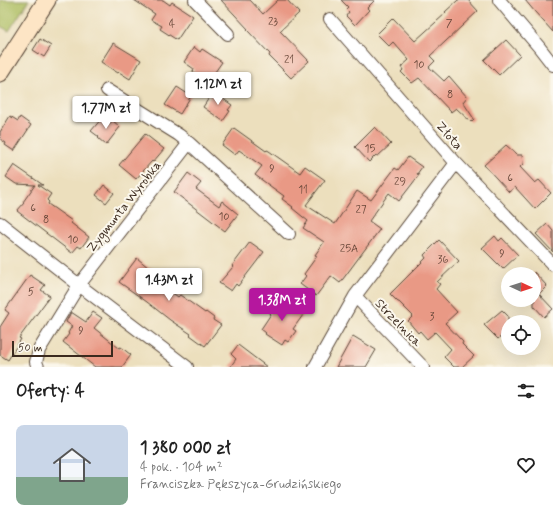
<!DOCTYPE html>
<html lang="pl">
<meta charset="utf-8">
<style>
:root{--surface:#fff;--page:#f2f2f2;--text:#222;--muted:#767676;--accent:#b5179e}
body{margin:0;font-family:Mynerve,sans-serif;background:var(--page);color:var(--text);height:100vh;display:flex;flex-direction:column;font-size:15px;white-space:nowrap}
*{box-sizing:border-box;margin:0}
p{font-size:13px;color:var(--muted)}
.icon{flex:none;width:22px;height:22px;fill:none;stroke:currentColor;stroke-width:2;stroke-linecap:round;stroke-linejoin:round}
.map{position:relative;height:367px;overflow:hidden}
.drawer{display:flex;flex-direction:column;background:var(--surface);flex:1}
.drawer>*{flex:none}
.needle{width:26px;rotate:93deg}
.fabs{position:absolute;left:501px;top:267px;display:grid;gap:8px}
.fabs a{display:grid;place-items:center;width:40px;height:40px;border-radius:50%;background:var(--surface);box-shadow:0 4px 16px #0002;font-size:20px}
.scale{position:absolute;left:12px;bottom:10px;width:101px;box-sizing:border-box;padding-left:4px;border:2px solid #3b2a1e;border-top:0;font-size:11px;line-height:14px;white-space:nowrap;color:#3b2a1e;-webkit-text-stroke:3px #fbf7ec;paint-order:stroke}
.price{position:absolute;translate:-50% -34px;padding:0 9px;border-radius:4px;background:#fff;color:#222;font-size:13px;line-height:26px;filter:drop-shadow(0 1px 2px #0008)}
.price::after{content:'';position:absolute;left:50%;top:24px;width:12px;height:9px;margin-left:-6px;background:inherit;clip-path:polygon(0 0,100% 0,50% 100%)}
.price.selected{background:var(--accent);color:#fff}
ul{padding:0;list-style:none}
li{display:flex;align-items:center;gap:12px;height:100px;padding:0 16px}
li span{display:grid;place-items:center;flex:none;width:112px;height:80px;border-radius:8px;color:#555}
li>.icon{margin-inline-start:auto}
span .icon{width:48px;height:48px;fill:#fffc;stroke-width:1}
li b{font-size:17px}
h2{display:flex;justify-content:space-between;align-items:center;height:48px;padding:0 16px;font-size:17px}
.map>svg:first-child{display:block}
</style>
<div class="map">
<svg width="553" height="367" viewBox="0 0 553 367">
<rect width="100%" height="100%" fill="#fbf7ec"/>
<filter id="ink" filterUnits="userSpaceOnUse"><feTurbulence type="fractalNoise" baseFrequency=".025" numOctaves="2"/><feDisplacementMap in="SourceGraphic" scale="8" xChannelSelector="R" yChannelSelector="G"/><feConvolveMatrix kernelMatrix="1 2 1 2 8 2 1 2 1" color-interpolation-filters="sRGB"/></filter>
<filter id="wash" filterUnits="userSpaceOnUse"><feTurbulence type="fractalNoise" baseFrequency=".012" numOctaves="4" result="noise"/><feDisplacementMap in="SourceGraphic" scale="16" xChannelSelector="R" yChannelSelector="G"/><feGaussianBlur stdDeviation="0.9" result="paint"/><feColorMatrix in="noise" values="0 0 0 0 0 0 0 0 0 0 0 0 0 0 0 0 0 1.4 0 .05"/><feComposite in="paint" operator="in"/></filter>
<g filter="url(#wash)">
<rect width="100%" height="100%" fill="#ecdfbd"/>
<path fill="#adbd60" stroke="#74743f" d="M0 0H29L9 31 0 26Z"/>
<g id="blocks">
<path fill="#e99985" d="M134 0H163L170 5 172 2 193 16 177 40 160 29 162 26 151 20 155 14Z
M221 0H250L263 14 278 0H287L299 13 280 31 309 61 291 78 269 56 270 54 247 30 248 29Z
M341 0H375L367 8 369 10 355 25 346 16 349 12 346 9 348 7Z
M458 0H468L478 11 430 56 435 61 429 67 444 81 449 76 467 97 463 102 474 119 471 122 456 108 451 112 419 78 412 83 401 72 403 70 401 67 409 60 393 42 389 46 377 34 393 18 415 41 446 13 445 12Z
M525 0H553V32L535 12Z
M40 39 51 46 44 57 33 50Z
M506 40 520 55 499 75 484 60Z
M113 43 141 60 130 79 119 72 118 73 101 62Z
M194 47 200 52 202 49 222 62 208 82 193 72 194 69 184 62Z
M177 87 191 96 180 114 165 105Z
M213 92 232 105 228 110 230 111 223 121 203 107Z
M10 116 18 121 20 117 31 125 14 151 5 145 6 143 0 139V132Z
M103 117 110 123 112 120 120 127 106 145 98 138 99 137 91 131Z
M375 127 391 144 378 156 376 155 369 162 355 147Z
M234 128 266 151 267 150 269 151 300 173 305 166 325 180 306 205 335 224 357 191 371 200 395 168 398 170 408 157 422 167 417 174 419 175 399 201 389 193 369 221 380 229 340 283 331 276 316 296 300 284 306 276 304 274 317 256 315 255 324 242 303 228 308 221 292 208 293 207 282 199 284 196 255 175 262 166 239 150 235 155 222 145Z
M145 134 164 149 153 162 152 161 136 179 119 165Z
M506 145 515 153 517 155H522L523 164 520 167 535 183 539 180 551 193 535 209 515 187 509 192 484 165Z
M14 165 43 185H38L51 194 47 200 49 202 48 204 72 221 71 223 89 237 81 248 78 246 72 253 17 211 24 203 23 202 35 185 16 184 6 177Z
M188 173 201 183 196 189 219 206 222 201 238 214 225 231 174 192Z
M104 185 114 193 106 203 96 195Z
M547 224 553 231V252L536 234Z
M495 236 499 241 502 238 518 255 503 269 482 248Z
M439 240 459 261 437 282 440 284 436 289 457 312 445 323 463 342 462 344 474 356 462 367H454L444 357 451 349 435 332 427 339 420 331 418 333 408 321 413 316 399 302H398L390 294 426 258 424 255Z
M250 242 264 252 238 286 236 284 231 291 219 283 233 267 232 266Z
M137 258 149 268 150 267 165 279 161 284 178 297 180 295 205 313 206 312 214 318 213 320 221 325 205 346 190 335 191 334 170 320 147 302 119 282Z
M534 272 547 286 539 294 553 309 544 317 534 306Z
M30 275 45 285 41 290 50 296 19 338 21 339 8 360 0 355V327L9 313 5 310Z
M279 298 303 315 293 329 296 331 288 342 285 340 282 345 265 334 266 333 261 329 271 314 269 312Z
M502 310 508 316V330L498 339 484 325Z
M71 312 86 322 93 312 102 318 94 328 119 348 121 347 131 355 122 367H95L63 342 69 334 68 333 72 326 66 322Z
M353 336 376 350 366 367H336Z
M238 345 267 367H230L236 359 231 354Z"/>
</g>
</g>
<g filter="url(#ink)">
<use href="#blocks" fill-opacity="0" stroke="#564536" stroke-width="1"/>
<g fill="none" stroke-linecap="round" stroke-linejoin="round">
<g stroke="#564536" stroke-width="14">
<path id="street" d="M195 0 228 34
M499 0 539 47 553 65
M330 19 456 163 553 265
M107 90 179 135 189 143 289 234
M0 223 79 285 187 367
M355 296 423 367
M38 367 36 362 39 350 79 285 189 143
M315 367 355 296 456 163"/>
</g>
<g stroke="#564536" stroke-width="19">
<path id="secondary" d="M0 73 47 0"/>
</g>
<use href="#street" stroke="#fff" stroke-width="12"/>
<use href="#secondary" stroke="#fde5c5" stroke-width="17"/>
</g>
</g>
<g text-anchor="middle" stroke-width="4" stroke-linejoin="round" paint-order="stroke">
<g font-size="11" fill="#664638">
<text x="273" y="25">23</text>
<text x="172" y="27">4</text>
<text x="449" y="27">7</text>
<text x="289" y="63">21</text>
<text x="419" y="68">10</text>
<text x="450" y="98">8</text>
<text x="370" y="152">15</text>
<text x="272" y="172">9</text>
<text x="510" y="181">6</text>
<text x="400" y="185">29</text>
<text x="303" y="193">11</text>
<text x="33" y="211">6</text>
<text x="361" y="213">27</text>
<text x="224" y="220">10</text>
<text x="46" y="223">8</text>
<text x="73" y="243">10</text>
<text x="349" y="252">25A</text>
<text x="502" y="257">9</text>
<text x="443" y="263">36</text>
<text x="31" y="295">5</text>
<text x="432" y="320">3</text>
<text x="81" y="334">9</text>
</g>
<g font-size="13" fill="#3b2a1e" stroke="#fbf7ec">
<text transform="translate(450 135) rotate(49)" y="5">Złota</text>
<text transform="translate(123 206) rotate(-52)" y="5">Zygmunta Wyrobka</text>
<text transform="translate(399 322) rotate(46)" y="5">Strzelnica</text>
</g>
</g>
</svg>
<div class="fabs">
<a><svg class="needle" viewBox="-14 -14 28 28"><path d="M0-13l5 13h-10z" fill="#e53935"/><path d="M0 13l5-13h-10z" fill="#767676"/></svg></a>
<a><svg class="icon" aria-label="locate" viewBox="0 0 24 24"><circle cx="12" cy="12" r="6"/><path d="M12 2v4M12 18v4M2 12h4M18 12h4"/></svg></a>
</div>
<div class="scale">50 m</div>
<b class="price" style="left:218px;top:106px">1.12M zł</b>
<b class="price" style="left:106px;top:130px">1.77M zł</b>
<b class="price" style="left:169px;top:302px">1.43M zł</b>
<b class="price selected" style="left:282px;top:322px">1.38M zł</b>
</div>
<section class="drawer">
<h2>Oferty: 4<svg class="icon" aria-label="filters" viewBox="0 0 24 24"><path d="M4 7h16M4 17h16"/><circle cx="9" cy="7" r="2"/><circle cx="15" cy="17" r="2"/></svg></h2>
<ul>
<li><span style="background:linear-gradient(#c9d6e8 65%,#7fa58c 0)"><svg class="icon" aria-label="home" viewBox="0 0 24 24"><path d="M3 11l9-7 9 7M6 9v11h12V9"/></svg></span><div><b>1 380 000 zł</b><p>4 pok. · 104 m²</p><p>Franciszka Pększyca-Grudzińskiego</p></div><svg class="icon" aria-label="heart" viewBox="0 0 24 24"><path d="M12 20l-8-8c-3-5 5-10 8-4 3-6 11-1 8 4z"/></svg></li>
</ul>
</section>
